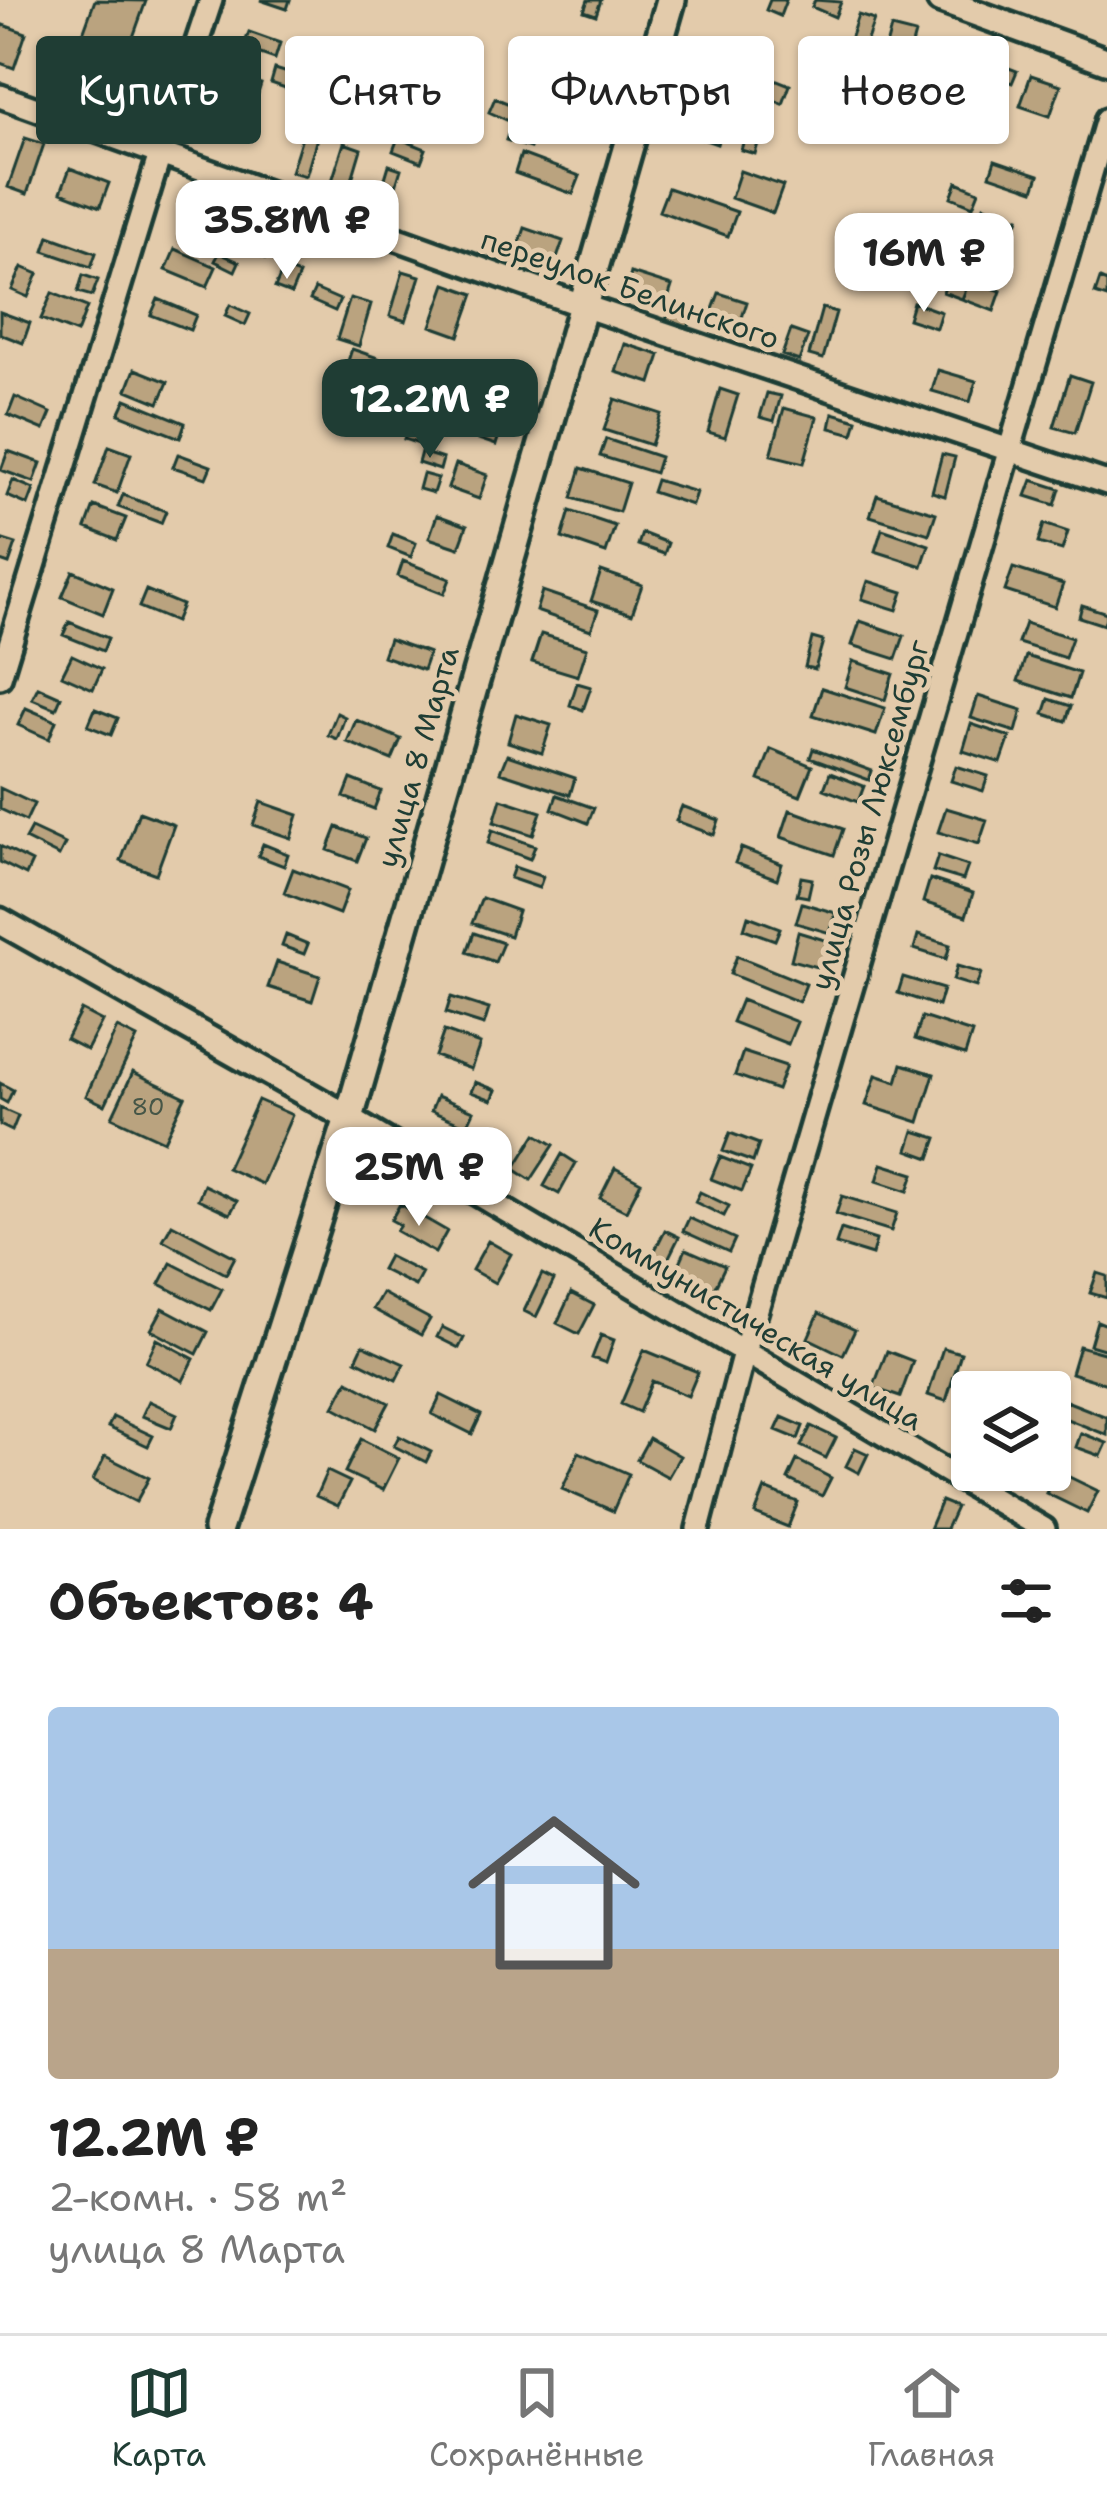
<!DOCTYPE html>
<html lang="ru">
<meta charset="utf-8">
<style>
:root{--surface:#fff;--page:#f6f6f6;--text:#222;--muted:#767676;--line:#e0e0e0;--accent:#1f3d34}
body{margin:0;font-family:"Shantell Sans",sans-serif;background:var(--page);color:var(--text);height:100vh;display:flex;flex-direction:column;font-size:45px;white-space:nowrap}
*{box-sizing:border-box;margin:0}
p{font-size:39px;color:var(--muted)}
.icon{flex:none;width:66px;height:66px;fill:none;stroke:currentColor;stroke-width:2;stroke-linecap:round;stroke-linejoin:round}
.map{position:relative;height:1529px;overflow:hidden}
.drawer{display:flex;flex-direction:column;background:var(--surface);flex:1}
.drawer>*{flex:none}
.top-card{position:absolute;left:36px;top:36px;width:1035px;height:108px;display:flex;gap:24px}
.tools{position:absolute;left:951px;top:1371px;display:grid;gap:24px}
.tools a{display:grid;place-items:center;width:120px;height:120px;border-radius:12px;background:var(--surface);box-shadow:0 3px 9px #0004;font-size:60px}
.price{position:absolute;translate:-50% -102px;padding:0 27px;border-radius:24px;background:#fff;color:#222;font-size:39px;line-height:78px;filter:drop-shadow(0 3px 6px #0008)}
.price::after{content:'';position:absolute;left:50%;top:72px;width:36px;height:27px;margin-left:-18px;background:inherit;clip-path:polygon(0 0,100% 0,50% 100%)}
.price.current{background:var(--accent);color:#fff}
ul{padding:0;list-style:none}
li{display:grid;align-content:center;gap:24px;height:636px;padding:0 48px}
li span{display:grid;place-items:center;height:372px;border-radius:12px;color:#555}
li>.icon{margin-inline-start:auto}
span .icon{width:216px;height:216px;fill:#fffc;stroke-width:1}
li b{font-size:51px}
h2{display:flex;justify-content:space-between;align-items:center;height:144px;padding:0 48px;font-size:51px}
.tag{padding:0 42px;border-radius:12px;background:var(--surface);box-shadow:0 3px 9px #0004;font-size:42px;line-height:108px}
.tag.current{background:var(--accent);color:#fff}
.tab-bar{display:flex;justify-content:space-around;align-items:center;height:168px;border-top:3px solid var(--line);background:var(--surface);font-size:33px;color:var(--muted)}
.tab-bar a{display:grid;justify-items:center;gap:6px}
.tab-bar .current{color:var(--accent)}
.map>svg:first-child{display:block}
</style>
<div class="map">
<svg width="1107" height="1529" viewBox="0 0 1107 1529">
<rect width="100%" height="100%" fill="#e3cbab"/>
<filter id="ink" filterUnits="userSpaceOnUse"><feTurbulence type="fractalNoise" baseFrequency=".00833" numOctaves="2"/><feDisplacementMap in="SourceGraphic" scale="24" xChannelSelector="R" yChannelSelector="G"/><feConvolveMatrix kernelMatrix="1 2 1 2 8 2 1 2 1" color-interpolation-filters="sRGB"/></filter>
<g filter="url(#ink)">
<path fill="#baa37f" stroke="#1f3d34" stroke-width="3" d="M95 0 146 1 117 82 71 66Z
M260 0H290L287 9Z
M588 0H601L596 15 584 11Z
M770 0H786L780 16 766 10Z
M815 0 841 2 835 17 812 7Z
M858 15 874 20 858 66 843 61Z
M3 25 26 33 14 68 0 63V33Z
M891 28 915 34 906 68 882 61Z
M249 32 280 43 275 59 243 48Z
M53 60 62 64 52 91 43 88Z
M996 63 1017 71 1012 83 991 76Z
M740 65 790 85 783 104 733 84Z
M275 69 304 78 300 93 271 83Z
M232 75 261 84 256 100 227 90Z
M1031 75 1061 85 1050 116 1020 106Z
M537 80 596 104 586 128 527 104Z
M495 98 517 107 511 122 489 112Z
M687 112 723 125 717 144 680 131Z
M305 127 319 131 306 176 291 172Z
M510 128 534 136 530 148 506 140Z
M747 129 761 133 755 154 741 150Z
M25 138 44 144 27 194 8 187Z
M398 138 426 149 421 162 393 151Z
M344 143 361 149 350 186 332 181Z
M521 154 580 176 573 194 515 173Z
M995 160 1039 175 1034 190 990 175Z
M389 165 401 169 391 202 379 198Z
M70 168 109 183 100 207 61 192Z
M740 171 783 186 773 213 731 198Z
M957 182 979 191 973 206 951 197Z
M668 188 737 212 728 236 659 211Z
M195 195 231 209 221 237 185 223Z
M984 206 1019 218 1010 241 976 228Z
M265 222 277 227 265 258 253 253Z
M525 228 563 241 554 267 516 254Z
M49 236 96 253 91 267 44 251Z
M980 236 1012 248 1003 272 971 261Z
M175 249 216 267 207 287 166 270Z
M219 253 239 262 235 271 215 261Z
M919 261 970 280 962 299 943 292 945 286 913 274Z
M22 267 38 274 28 297 12 290Z
M283 269 299 275 291 294 275 288Z
M403 271 420 276 406 321 390 316Z
M631 273 672 286 666 305 626 291Z
M83 275 98 280 92 296 78 292Z
M1100 279 1107 282V298L1095 294Z
M970 280 1001 291 994 311 962 299Z
M446 284 474 294 459 336 431 326Z
M315 289 340 300 335 311 310 300Z
M52 293 87 307 77 333 41 319Z
M719 293 747 302 738 330 709 320Z
M350 298 371 304 359 346 337 339Z
M158 299 196 315 190 330 151 315Z
M913 302 941 312 936 328 908 319Z
M672 303 694 312 688 328 666 320Z
M230 305 250 314 245 325 225 316Z
M822 308 836 312 823 359 809 355Z
M0 312 30 323 23 343 0 334Z
M791 330 808 336 799 361 782 355Z
M625 344 660 355 651 383 616 372Z
M352 349 378 358 374 370 348 361Z
M391 359 418 366 414 383 386 377Z
M135 369 168 382 159 403 127 390Z
M938 370 976 381 970 402 932 391Z
M1070 375 1091 382 1075 433 1054 427Z
M470 384 510 397 506 410 466 397Z
M720 389 738 395 725 437 708 432Z
M767 393 781 396 774 421 760 417Z
M15 397 51 413 44 430 8 415Z
M126 399 185 423 180 438 119 414Z
M615 399 661 414 651 445 604 430Z
M784 408 817 417 804 463 771 455Z
M468 410 503 422 496 445 461 433Z
M833 413 857 420 853 434 830 428Z
M408 426 432 434 428 447 404 439Z
M606 439 660 457 655 473 600 456Z
M109 446 131 454 117 493 95 485Z
M8 451 41 463 34 482 1 470Z
M421 452 443 459 440 470 418 463Z
M178 454 211 466 206 478 173 467Z
M942 454 955 457 945 496 932 492Z
M456 464 487 475 479 499 448 488Z
M581 468 628 483 619 512 572 498Z
M423 474 438 478 433 493 419 489Z
M13 480 34 489 28 505 7 496Z
M656 480 696 492 692 505 652 492Z
M1032 480 1060 489 1055 505 1026 496Z
M123 495 166 511 161 523 118 507Z
M877 495 936 513 929 534 870 516Z
M94 506 126 518 117 540 86 528Z
M570 511 615 526 606 553 562 538Z
M437 515 467 526 459 548 429 538Z
M1044 524 1068 532 1062 550 1038 543Z
M882 529 929 545 922 566 875 551Z
M642 533 668 543 664 554 638 545Z
M393 534 416 543 411 557 388 548Z
M0 539 16 544 9 564 0 561Z
M403 561 450 579 444 594 398 576Z
M1013 568 1063 584 1055 607 1005 591Z
M73 571 113 588 103 614 62 597Z
M601 571 642 585 632 614 591 601Z
M868 581 903 592 897 610 862 599Z
M146 590 182 605 175 622 139 607Z
M542 591 598 610 591 630 536 611Z
M1082 605 1107 613 1104 625 1079 617Z
M860 621 904 636 896 659 852 645Z
M69 622 108 638 103 651 63 635Z
M1025 623 1072 638 1065 658 1018 643Z
M541 634 587 648 578 676 532 662Z
M812 638 823 641 815 669 805 667Z
M389 639 429 653 423 670 383 656Z
M72 655 102 669 93 689 62 675Z
M1026 656 1079 673 1071 698 1018 681Z
M853 661 893 674 885 700 845 687Z
M577 683 591 687 583 710 570 705Z
M38 687 61 697 56 709 32 699Z
M822 688 885 708 876 735 813 715Z
M978 696 1022 710 1016 732 971 718Z
M1049 699 1071 706 1066 721 1044 714Z
M26 708 56 721 49 739 18 725Z
M95 709 118 718 111 735 88 726Z
M337 713 345 717 337 739 328 735Z
M516 714 551 725 542 753 508 742Z
M356 720 401 739 392 760 347 742Z
M971 724 1010 737 1001 763 963 751Z
M771 749 812 766 800 796 759 780Z
M813 749 872 771 869 780 810 758Z
M507 755 575 778 570 795 500 772Z
M956 766 988 776 983 791 951 781Z
M830 773 864 786 858 802 824 789Z
M351 779 381 791 374 809 344 797Z
M0 788 34 804 26 821 0 809Z
M557 795 594 808 588 823 552 809Z
M501 799 541 812 533 835 494 822Z
M261 802 298 815 291 838 253 825Z
M682 806 719 820 714 835 676 821Z
M946 808 987 820 979 844 938 832Z
M790 810 843 829 834 855 781 837Z
M139 812 174 825 156 874 121 861Z
M337 827 366 838 357 861 328 850Z
M31 828 65 844 59 856 25 839Z
M492 830 535 846 530 859 488 843Z
M263 844 288 854 284 866 258 856Z
M0 846 32 862 26 875 0 862Z
M741 848 782 864 777 879 735 863Z
M938 856 968 866 963 880 933 871Z
M514 867 543 877 539 888 510 878Z
M293 869 348 890 339 914 284 893Z
M801 877 812 879 808 897 797 895Z
M930 879 973 893 966 916 923 902Z
M482 898 518 911 510 936 472 923Z
M802 903 836 913 830 933 796 923Z
M748 916 780 928 775 940 744 929Z
M798 932 828 941 820 968 791 960Z
M474 933 503 943 495 962 467 952Z
M286 935 308 944 304 954 282 946Z
M918 935 950 945 946 959 914 949Z
M737 956 806 984 799 1002 730 974Z
M277 962 320 976 312 1001 268 987Z
M957 966 981 973 976 987 953 980Z
M903 977 943 989 938 1006 898 993Z
M451 997 489 1009 484 1025 446 1013Z
M741 1000 797 1022 788 1044 732 1022Z
M81 1010 102 1021 87 1050 66 1039Z
M922 1017 972 1033 965 1055 915 1039Z
M117 1028 137 1038 105 1105 86 1096Z
M444 1031 480 1044 471 1069 435 1056Z
M743 1052 786 1066 777 1090 735 1075Z
M902 1064 934 1074 919 1122 866 1105 876 1075 897 1082Z
M133 1072 185 1097 164 1141 112 1117Z
M475 1082 496 1090 492 1100 471 1092Z
M0 1083 13 1090 7 1103 0 1099Z
M437 1096 474 1111 467 1126 431 1111Z
M258 1100 292 1115 262 1184 227 1168Z
M0 1108 18 1116 12 1131 0 1125Z
M496 1130 507 1135 492 1163 482 1158Z
M914 1131 937 1138 930 1158 908 1150Z
M730 1133 759 1144 753 1162 723 1151Z
M536 1134 554 1145 531 1180 514 1169Z
M562 1154 576 1163 559 1194 544 1186Z
M720 1157 751 1169 742 1191 711 1179Z
M882 1164 914 1174 908 1191 877 1181Z
M615 1168 641 1182 626 1211 600 1198Z
M204 1185 237 1201 230 1214 198 1199Z
M700 1192 729 1206 724 1216 695 1202Z
M842 1196 897 1213 891 1231 836 1214Z
M400 1204 447 1231 435 1253 396 1231 400 1225 391 1220Z
M689 1218 735 1239 729 1252 683 1231Z
M172 1224 235 1257 226 1274 163 1240Z
M841 1229 876 1240 872 1255 836 1244Z
M665 1230 679 1237 664 1267 650 1260Z
M488 1241 511 1254 495 1283 472 1270Z
M686 1249 725 1266 714 1289 676 1272Z
M388 1256 422 1273 415 1286 381 1269Z
M171 1263 222 1289 211 1310 160 1284Z
M1097 1273 1107 1276V1298L1090 1293Z
M542 1274 554 1280 536 1317 524 1311Z
M382 1293 430 1319 421 1335 373 1309Z
M571 1293 594 1305 579 1334 557 1323Z
M163 1308 208 1332 197 1354 151 1330Z
M819 1313 855 1330 843 1355 808 1338Z
M1097 1321 1107 1325V1350L1090 1345Z
M442 1327 464 1338 459 1348 437 1337Z
M601 1335 614 1340 606 1363 592 1358Z
M157 1339 194 1359 183 1381 146 1362Z
M363 1345 404 1364 396 1380 356 1360Z
M1079 1346 1107 1354V1384L1071 1373Z
M943 1348 961 1353 946 1401 928 1395Z
M644 1350 698 1372 688 1396 652 1381 639 1412 621 1404Z
M887 1351 913 1361 900 1397 873 1388Z
M348 1381 389 1403 375 1429 334 1407Z
M441 1395 481 1415 472 1434 432 1414Z
M149 1401 177 1414 171 1428 142 1416Z
M1066 1401 1107 1417V1435L1059 1416Z
M113 1417 153 1436 148 1446 108 1427Z
M782 1417 803 1426 798 1439 776 1430Z
M811 1426 836 1438 826 1458 801 1446Z
M1081 1433 1107 1443 1101 1456 1076 1447Z
M399 1436 431 1452 426 1462 394 1446Z
M649 1438 680 1456 668 1477 637 1460Z
M361 1439 399 1458 383 1490 345 1472Z
M855 1448 868 1454 859 1473 846 1466Z
M579 1452 629 1474 613 1511 562 1489Z
M105 1456 149 1478 136 1502 93 1480Z
M797 1460 831 1478 822 1496 788 1479Z
M327 1471 350 1482 338 1506 316 1496Z
M1057 1471 1098 1491 1087 1513 1046 1493Z
M765 1489 798 1502 788 1527 755 1514Z
M941 1501 956 1507 946 1529H929Z"/>
<g fill="none" stroke-linecap="round" stroke-linejoin="round">
<g stroke="#1f3d34" stroke-width="30">
<path id="minor" d="M0 96 581 305 1107 483
M0 677 160 154 211 0
M349 1118 1044 1529
M698 1529 744 1353 1107 119"/>
</g>
<g stroke="#1f3d34" stroke-width="33">
<path id="tertiary" d="M940 0 1107 61
M0 921 349 1118"/>
</g>
<g stroke="#1f3d34" stroke-width="36">
<path id="secondary" d="M218 1529 349 1118 671 0"/>
</g>
<use href="#minor" stroke="#e3cbab" stroke-width="21"/>
<use href="#tertiary" stroke="#e3cbab" stroke-width="24"/>
<use href="#secondary" stroke="#e3cbab" stroke-width="27"/>
</g>
</g>
<g text-anchor="middle" stroke-width="10" stroke-linejoin="round" paint-order="stroke">
<g font-size="24" fill="#465647">
<text x="148" y="1115">80</text>
</g>
<g font-size="30" fill="#1f3d34" stroke="#e3cbab">
<text transform="translate(630 289) rotate(19)" y="10">переулок Белинского</text>
<text transform="translate(418 757) rotate(-74)" y="10">улица 8 Марта</text>
<text transform="translate(870 815) rotate(-74)" y="10">улица Розы Люксембург</text>
<text transform="translate(756 1324) rotate(31)" y="10">Коммунистическая улица</text>
</g>
</g>
</svg>
<div class="tools">
<a><svg class="icon" aria-label="layers" viewBox="0 0 24 24"><path d="M12 4l9 5-9 5-9-5zM3 14l9 5 9-5"/></svg></a>
</div>
<b class="price" style="left:287px;top:282px">35.8M ₽</b>
<b class="price" style="left:924px;top:315px">16M ₽</b>
<b class="price current" style="left:430px;top:461px">12.2M ₽</b>
<b class="price" style="left:419px;top:1229px">25M ₽</b>
<div class="top-card">
<a class="tag current">Купить</a>
<a class="tag">Снять</a>
<a class="tag">Фильтры</a>
<a class="tag">Новое</a>
</div>
</div>
<section class="drawer">
<h2>Объектов: 4<svg class="icon" aria-label="filters" viewBox="0 0 24 24"><path d="M4 7h16M4 17h16"/><circle cx="9" cy="7" r="2"/><circle cx="15" cy="17" r="2"/></svg></h2>
<ul>
<li><span style="background:linear-gradient(#a9c7e8 65%,#b9a48a 0)"><svg class="icon" aria-label="home" viewBox="0 0 24 24"><path d="M3 11l9-7 9 7M6 9v11h12V9"/></svg></span><div><b>12.2M ₽</b><p>2-комн. · 58 m²</p><p>улица 8 Марта</p></div></li>
</ul>
</section>
<nav class="tab-bar">
<a class="current"><svg class="icon" aria-label="map" viewBox="0 0 24 24"><path d="M3 6l6-2 6 2 6-2v14l-6 2-6-2-6 2zM9 4v14M15 6v14"/></svg>Карта</a>
<a><svg class="icon" aria-label="saved" viewBox="0 0 24 24"><path d="M7 4h10v16l-5-4-5 4z"/></svg>Сохранённые</a>
<a><svg class="icon" aria-label="home" viewBox="0 0 24 24"><path d="M3 11l9-7 9 7M6 9v11h12V9"/></svg>Главная</a>
</nav>
